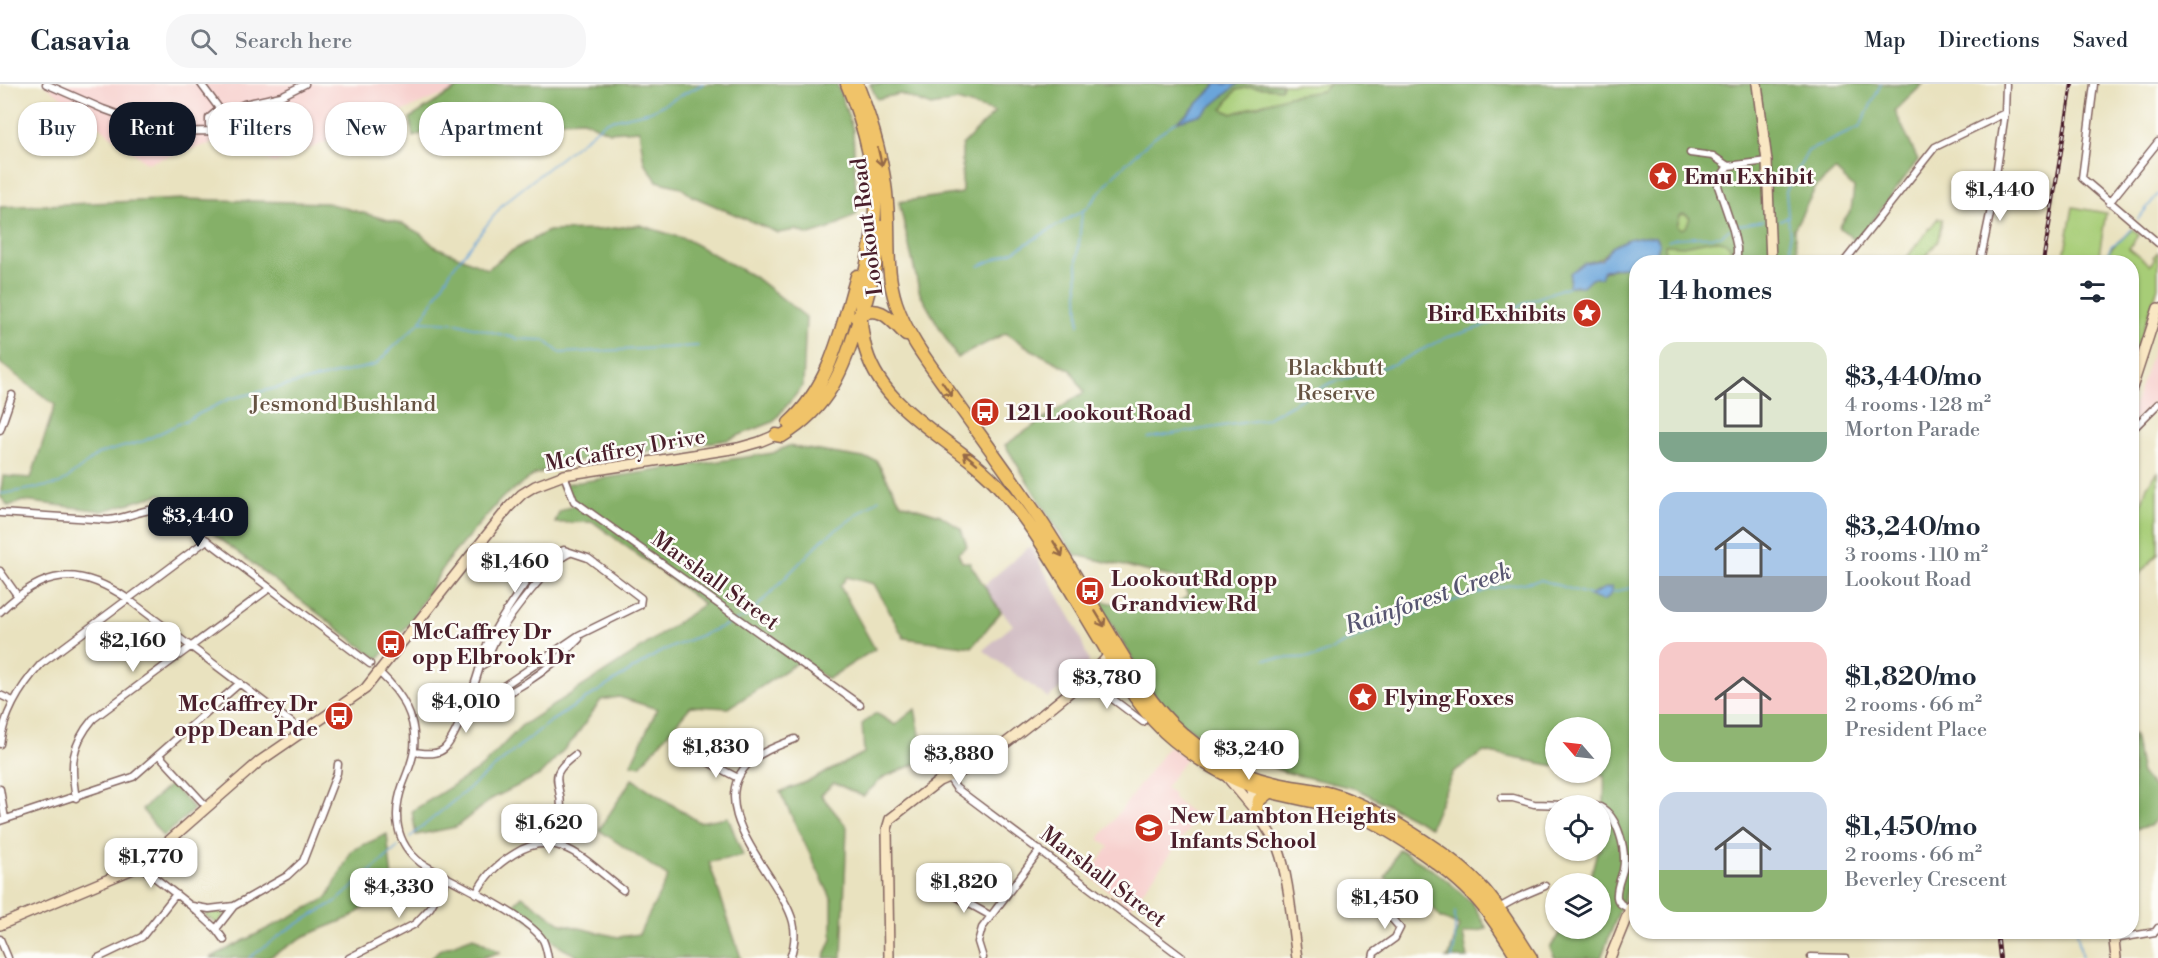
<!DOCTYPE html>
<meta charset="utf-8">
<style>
:root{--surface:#fff;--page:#f6f6f7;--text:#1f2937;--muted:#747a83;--line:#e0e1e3;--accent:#111827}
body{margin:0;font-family:"Libre Bodoni",serif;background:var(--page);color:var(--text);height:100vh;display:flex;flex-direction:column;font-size:22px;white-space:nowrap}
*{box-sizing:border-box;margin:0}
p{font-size:20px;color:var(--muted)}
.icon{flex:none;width:33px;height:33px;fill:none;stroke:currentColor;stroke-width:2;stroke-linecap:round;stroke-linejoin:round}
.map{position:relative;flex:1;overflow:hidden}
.details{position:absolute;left:1629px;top:171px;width:510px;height:684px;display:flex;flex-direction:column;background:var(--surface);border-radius:24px;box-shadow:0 2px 4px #0004}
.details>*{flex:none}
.banner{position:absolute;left:18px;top:18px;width:570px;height:54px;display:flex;gap:12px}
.needle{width:39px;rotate:298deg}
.controls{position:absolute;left:1545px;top:633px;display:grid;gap:12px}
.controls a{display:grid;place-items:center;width:66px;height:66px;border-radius:50%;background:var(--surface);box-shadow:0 2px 4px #0004;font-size:30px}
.price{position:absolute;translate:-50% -51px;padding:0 14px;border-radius:12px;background:#fff;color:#222;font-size:20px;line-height:39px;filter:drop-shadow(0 2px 3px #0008)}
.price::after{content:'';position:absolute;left:50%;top:36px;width:18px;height:14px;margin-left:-9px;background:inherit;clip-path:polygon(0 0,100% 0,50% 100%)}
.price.current{background:var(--accent);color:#fff}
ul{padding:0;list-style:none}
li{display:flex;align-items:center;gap:18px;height:150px;padding:0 30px}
li span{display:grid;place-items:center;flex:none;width:168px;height:120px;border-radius:18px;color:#555}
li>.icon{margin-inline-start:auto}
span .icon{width:72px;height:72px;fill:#fffc;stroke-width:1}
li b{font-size:26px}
h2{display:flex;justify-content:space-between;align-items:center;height:72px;padding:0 30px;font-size:26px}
.chip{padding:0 21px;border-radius:24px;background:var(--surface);box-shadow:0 2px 4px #0004;font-size:21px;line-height:54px}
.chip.current{background:var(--accent);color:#fff}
header{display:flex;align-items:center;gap:36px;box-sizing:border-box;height:84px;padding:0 30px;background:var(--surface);border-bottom:2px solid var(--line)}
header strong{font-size:28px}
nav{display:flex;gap:33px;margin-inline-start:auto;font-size:21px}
.search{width:420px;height:54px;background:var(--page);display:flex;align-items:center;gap:15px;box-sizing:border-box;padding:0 21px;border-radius:24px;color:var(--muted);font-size:22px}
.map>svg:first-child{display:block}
</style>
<header>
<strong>Casavia</strong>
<div class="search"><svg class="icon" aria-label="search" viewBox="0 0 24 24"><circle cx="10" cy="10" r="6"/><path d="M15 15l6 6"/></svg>Search here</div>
<nav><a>Map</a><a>Directions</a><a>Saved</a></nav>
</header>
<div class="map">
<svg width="2158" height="874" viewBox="0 0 2158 874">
<rect width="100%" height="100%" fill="#fdfcf7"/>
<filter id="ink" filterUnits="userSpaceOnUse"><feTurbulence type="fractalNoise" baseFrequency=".0167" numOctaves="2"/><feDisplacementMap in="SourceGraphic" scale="12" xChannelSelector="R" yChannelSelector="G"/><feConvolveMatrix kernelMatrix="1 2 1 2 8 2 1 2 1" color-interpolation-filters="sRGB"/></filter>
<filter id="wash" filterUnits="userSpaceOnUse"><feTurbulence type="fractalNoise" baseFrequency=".008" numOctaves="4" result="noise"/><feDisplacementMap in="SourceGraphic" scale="24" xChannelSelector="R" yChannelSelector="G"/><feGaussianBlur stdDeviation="1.35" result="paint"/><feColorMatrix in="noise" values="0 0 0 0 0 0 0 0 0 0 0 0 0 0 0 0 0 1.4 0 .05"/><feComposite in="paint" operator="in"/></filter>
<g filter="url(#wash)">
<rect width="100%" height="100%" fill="#e9e2bf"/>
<path fill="#f7d0ce" d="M44 0H470L274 79 229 54 147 79Z
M2158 250V313L2132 338V328Z
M1169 662 1186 674 1165 704 1174 711 1172 714 1198 733 1130 824 1088 791 1109 763 1099 755Z"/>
<path fill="#d2bec4" d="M1030 462 1077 545 1089 577 1088 581 1048 614 983 566 1013 541 982 503Z"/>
<path fill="#a7cd77" stroke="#787651" stroke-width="1.5" d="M1282 0H1329L1323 7 1264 19 1232 30 1222 25 1236 6 1250 3 1281 4Z
M1651 82 1731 152 1730 178H1638Z
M2073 123 2106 129 2099 170 2106 171C2113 160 2124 154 2132 145L2139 150 2129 164 2150 181 2155 175 2153 173 2158 168V203L2132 279V178H2063Z
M1938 134 1942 135 1938 157 1921 178H1903Z
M2158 388V470L2141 488 2132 504V449L2147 402Z
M223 827 226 829 218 840 205 832 206 830Z"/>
<path fill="#85b068" stroke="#68684a" stroke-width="1.5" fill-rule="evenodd" d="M464 0H837L853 46 857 130 829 145 809 151 796 146 778 149 692 112 680 103 657 97 644 78 639 46 609 48 583 36 442 42 413 53 410 34Z
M870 0H1217L1186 31 1178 37 1238 0H1282L1281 5 1250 3 1236 6 1222 25 1232 30 1288 12 1323 7 1329 0H1923L1895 27 1918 76 1857 158 1839 143 1851 126 1854 104 1835 86 1816 103 1794 145 1799 178H1730V162L1724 158 1714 156 1683 162 1665 161 1664 177 1681 178H1638L1657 168 1659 160 1655 153C1640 154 1625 154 1613 163 1598 174 1606 175 1584 179L1591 194C1608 183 1619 186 1636 179V783L1601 874H1555L1550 864 1562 845 1600 844V800L1589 799 1597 767 1600 766C1601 741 1606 717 1604 691L1591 689 1600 688V644H1556L1555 682 1484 668 1453 688 1430 743 1357 705 1284 688 1206 654 1166 631 1097 516 1135 524 1171 523 1188 512 1181 495 1076 471 1061 452 1005 361 1084 308 1071 286 1032 266 1006 249 957 274 920 210 899 118 962 109V61L995 28 957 17 931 22 900 10 877 15ZM1683 130 1687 131 1690 134 1686 143 1681 145 1677 142 1680 132Z
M184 115 327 119 403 140 421 150 434 162 488 185 508 169 548 147 597 146 640 141 688 156 756 194 806 233 803 302 773 338 727 356 569 378 534 391 502 414 448 476 409 540 378 575 161 410 103 427 23 417 8 422 0 412 3 392 31 394 55 321 0 279V123Z
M788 362 876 376 901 419 940 431 961 445 967 462 958 469 962 478H969L1001 528 972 563 904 554 874 500 847 493 840 502 875 565 828 595 800 577 729 624 691 622 640 682 631 680 657 625 619 613 601 616 574 655 540 691 493 714 456 743 416 751 412 727 482 683 521 642 628 573 704 520 593 438 555 439 559 428 576 420 559 401 773 369Z
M915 625 925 676 884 693 863 712 834 699 821 711 847 743 842 874H824L832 855V816L780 708 811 696 864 669 862 640 876 629 895 641Z
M2134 650 2141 690 2158 708V733L2150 742 2135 745 2132 737V651Z
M632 695 699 738 728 733 743 772 709 778 741 874H581L562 864 512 822 522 812 562 840 618 853 639 850 668 793 599 746Z
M171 700 194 725 163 753 142 725Z
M387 750 393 804 349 834 305 852 268 874H210L327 814 352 766Z
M1399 765 1439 790 1456 804 1473 820 1487 845 1463 850 1468 874H1446L1449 872 1459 842 1441 834 1424 813 1385 794Z
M473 853 500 868 481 874H431L439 866Z"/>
<path fill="#6aa5da" stroke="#5a6282" stroke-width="1.5" d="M1217 0H1238L1202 30 1175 38 1186 31Z
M1643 152 1655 153 1659 159 1657 168 1653 174H1646L1634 181 1604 186 1601 194H1591L1583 202H1569L1570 189 1584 179 1601 176 1612 163 1628 155Z
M1612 503C1613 511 1609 513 1603 517L1589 512 1603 505Z"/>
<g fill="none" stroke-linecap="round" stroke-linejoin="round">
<path stroke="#6aa5da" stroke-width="1.5" d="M2138 135 2158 110
M1780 136 1787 133
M1733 142 1763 137
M1668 157 1677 154 1721 152 1730 145
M1792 178 1786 107 1808 67 1860 43 1881 0
M2104 178 2111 162 2121 156 2131 145
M979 182 1014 167 1087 124 1115 90 1153 54 1177 37
M421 237 458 239 518 255 544 256 560 269 698 262
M1079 241 1077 178 1082 128
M1148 354 1266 335 1330 299 1394 280 1445 254 1488 241 1527 218 1569 202
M1 410 60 400 98 370 144 357 229 315 375 281 421 237 452 185 504 119 607 37 651 27 703 0
M1612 508 1636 503
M742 534 748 532 822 456 879 415
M1265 575 1316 573 1377 544 1430 524 1494 504 1541 496 1590 511
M410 753 548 639 660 568 738 536
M2077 848 2082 874
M249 874 287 846 337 817 398 763
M1452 874 1455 859V828"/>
</g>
</g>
<g filter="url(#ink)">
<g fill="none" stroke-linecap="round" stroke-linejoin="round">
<g stroke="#82635f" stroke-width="9">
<path id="street" d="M46 0 103 25 166 48 212 47
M201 0 221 27
M2094 0 2082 94 2158 159
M225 29 244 20 281 12 305 0
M231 35 225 29 216 28 209 34V41L215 49H225C233 43 230 33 235 25
M1690 69 1713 72 1728 82
M2109 119 2158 58
M1737 178V164L1733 146 1718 102 1720 94 1728 82 1767 77
M1844 178 1935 63 2005 29
M1980 178 1991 125 2005 29 2006 0
M0 346 12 311
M2132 346 2158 320
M564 391 574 417 860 621
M0 429 108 436C126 435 151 421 167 426L370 580
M0 487 17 511
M0 528C43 485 78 481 128 515L304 648
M481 582 486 579C489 570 492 561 497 553 508 534 552 476 570 469
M380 589C402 610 417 633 414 665 413 677 407 689 403 700 392 730 395 759 421 779 450 797 526 830 543 856 546 862 547 868 548 874
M1085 594 1143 638
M0 611 13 617
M465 625C508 616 549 586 579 555
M0 660C4 629 20 603 41 580L207 456
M414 668C424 669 437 672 445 664 458 650 478 593 482 574 486 555 529 490 544 477 550 472 557 469 564 466L588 474 641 514 640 521 579 551 489 612 483 621
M159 671 207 723
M704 676 738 694
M948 692 956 704 1183 874
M0 705 5 735
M76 714C70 681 71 661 93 635L270 504
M1501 714H1513L1534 720 1596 722
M1600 723C1618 732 1627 766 1623 786 1621 794 1616 804 1617 813 1618 820 1624 822 1630 825
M0 737 133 693 240 599
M554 759C557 748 560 737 561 726 562 696 545 693 575 671
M140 782 191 822 216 845 234 822 287 792 303 777 337 689 338 680
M950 809 991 832
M476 810C485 792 496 781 514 770 559 741 588 780 623 806
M1366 813 1385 827 1400 844 1395 854 1374 869 1373 874
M192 822 209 825 234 822
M1497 825 1519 813 1545 802
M216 845 224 856
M0 855 8 874
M2114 855 2155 848 2158 844
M1811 873 1846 874
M98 874 142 853 176 810
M349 874 415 840 430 824 447 795
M790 874C794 863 796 850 793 838 782 794 700 724 750 678 762 667 780 661 795 655
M983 874 978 858 982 844 1040 766"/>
</g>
<g stroke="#82635f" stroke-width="12">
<path id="secondary" d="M1757 0 1767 77 1771 178
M2132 304 2158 224
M1227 693 1253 724
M1254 697C1245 722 1268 741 1278 764 1289 793 1292 842 1297 874
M0 841 140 782 260 677 365 605 509 423 522 410 535 402 564 391 738 364 759 358 776 351
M2113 848 2116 874
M889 874 887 745 890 735 939 697 976 681 986 674C1008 657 1105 585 1111 566
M1610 874 1636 810"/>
</g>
<g stroke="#82635f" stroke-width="15">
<path id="highway" d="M847 0C864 40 879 96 874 140 869 182 854 215 864 259 879 329 958 355 1001 405 1041 451 1071 508 1103 560 1123 595 1142 630 1174 656 1201 678 1233 698 1268 707 1293 714 1319 717 1344 725 1383 739 1450 784 1477 815 1493 833 1506 854 1518 874
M857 0C872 38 884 79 887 119 890 153 885 186 896 219 907 252 930 281 950 309 980 351 1010 392 1039 434 1065 473 1088 514 1112 554 1138 597 1154 629 1195 660 1218 678 1244 693 1273 699 1292 704 1312 705 1331 710 1376 723 1453 771 1484 806 1502 827 1516 851 1531 874
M866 217 875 183 881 143
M856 233C878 218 890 234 906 251
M789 339C831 301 841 245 857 192
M776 351 782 352C830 323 842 287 859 236
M1257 727 1259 716 1269 708"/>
</g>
<use href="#street" stroke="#fff" stroke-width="6"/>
<use href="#secondary" stroke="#f9e7c3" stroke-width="9"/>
<use href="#highway" stroke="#f0c369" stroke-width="12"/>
<g stroke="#4a1f2b" stroke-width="4">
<path id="rail" d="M2043 178 2072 0
M1997 848 2000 874"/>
</g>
<use href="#rail" stroke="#fdfcf7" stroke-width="1.5" stroke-dasharray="4.5" stroke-linecap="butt"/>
</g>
<defs><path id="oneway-shaft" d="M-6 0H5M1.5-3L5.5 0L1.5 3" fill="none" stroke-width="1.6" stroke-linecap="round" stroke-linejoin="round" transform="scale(1.5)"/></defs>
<g stroke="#956947">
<use href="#oneway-shaft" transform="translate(880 73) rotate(77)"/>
<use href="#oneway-shaft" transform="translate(947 305) rotate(55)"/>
<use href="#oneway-shaft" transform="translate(970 374) rotate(-141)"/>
<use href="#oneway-shaft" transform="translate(1058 465) rotate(59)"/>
<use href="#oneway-shaft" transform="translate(1100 535) rotate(59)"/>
</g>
</g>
<defs>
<g id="sight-disc" transform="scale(1.5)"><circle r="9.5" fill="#c8321e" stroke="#fdfcf7"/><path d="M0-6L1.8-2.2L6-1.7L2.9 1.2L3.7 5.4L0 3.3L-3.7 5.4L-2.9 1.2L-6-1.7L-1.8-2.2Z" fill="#fff"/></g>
<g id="bus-disc" transform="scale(1.5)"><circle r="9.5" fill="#c8321e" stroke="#fdfcf7"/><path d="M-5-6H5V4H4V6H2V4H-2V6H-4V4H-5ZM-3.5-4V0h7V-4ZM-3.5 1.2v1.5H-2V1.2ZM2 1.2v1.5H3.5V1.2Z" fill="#fff"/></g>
<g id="school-disc" transform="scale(1.5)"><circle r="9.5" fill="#c8321e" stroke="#fdfcf7"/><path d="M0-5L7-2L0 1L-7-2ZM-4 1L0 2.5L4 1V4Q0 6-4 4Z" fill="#fff"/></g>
</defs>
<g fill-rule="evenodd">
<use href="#sight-disc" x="1663" y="92"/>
<use href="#sight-disc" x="1587" y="229"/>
<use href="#bus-disc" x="985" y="328"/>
<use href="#bus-disc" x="1090" y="507"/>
<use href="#bus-disc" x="391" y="560"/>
<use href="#sight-disc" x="1363" y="613"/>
<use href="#bus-disc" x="339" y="632"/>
<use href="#school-disc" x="1149" y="744"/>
</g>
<g text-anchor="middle" stroke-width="5" stroke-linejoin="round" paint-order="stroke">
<g font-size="22" font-weight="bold" fill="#4a1f2b" stroke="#fdfcf7" text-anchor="start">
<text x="1684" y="100">Emu Exhibit</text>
<text x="1566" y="237" text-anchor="end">Bird Exhibits</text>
<text x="1006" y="336">121 Lookout Road</text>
<text x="1111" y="502">Lookout Rd opp<tspan x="1111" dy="25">Grandview Rd</tspan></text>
<text x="412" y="555">McCaffrey Dr<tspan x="412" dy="25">opp Elbrook Dr</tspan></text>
<text x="1384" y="621">Flying Foxes</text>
<text x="318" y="627" text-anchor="end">McCaffrey Dr<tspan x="318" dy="25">opp Dean Pde</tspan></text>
<text x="1170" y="739">New Lambton Heights<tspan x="1170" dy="25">Infants School</tspan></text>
</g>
<g font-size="22" fill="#4a1f2b" stroke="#fdfcf7">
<text transform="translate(866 143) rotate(-97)" y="8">Lookout Road</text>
<text transform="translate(625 365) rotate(-10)" y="8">McCaffrey Drive</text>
<text transform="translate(716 496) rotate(36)" y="8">Marshall Street</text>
<text transform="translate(1104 792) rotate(37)" y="8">Marshall Street</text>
</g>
<g font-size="22" fill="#665342" stroke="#fdfcf7">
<text x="1336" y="291">Blackbutt<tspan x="1336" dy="25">Reserve</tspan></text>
<text x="343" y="327">Jesmond Bushland</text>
</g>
<g font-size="24" font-style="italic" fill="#575571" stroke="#fdfcf7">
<text transform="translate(1428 514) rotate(-19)" y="8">Rainforest Creek</text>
</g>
</g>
</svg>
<div class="controls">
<a><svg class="needle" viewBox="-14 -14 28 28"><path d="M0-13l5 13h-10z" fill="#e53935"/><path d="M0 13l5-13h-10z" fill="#747a83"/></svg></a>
<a><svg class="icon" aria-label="locate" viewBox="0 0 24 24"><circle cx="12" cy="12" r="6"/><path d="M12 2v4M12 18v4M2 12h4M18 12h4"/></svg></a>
<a><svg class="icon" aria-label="layers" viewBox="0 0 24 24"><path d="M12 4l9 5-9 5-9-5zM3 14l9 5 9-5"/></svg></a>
</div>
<b class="price" style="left:2000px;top:138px">$1,440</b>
<b class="price current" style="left:198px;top:464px">$3,440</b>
<b class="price" style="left:515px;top:510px">$1,460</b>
<b class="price" style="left:133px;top:589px">$2,160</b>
<b class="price" style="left:1107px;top:626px">$3,780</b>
<b class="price" style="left:466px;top:650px">$4,010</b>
<b class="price" style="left:716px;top:695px">$1,830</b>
<b class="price" style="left:1249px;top:697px">$3,240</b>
<b class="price" style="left:959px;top:702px">$3,880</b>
<b class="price" style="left:549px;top:771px">$1,620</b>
<b class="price" style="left:151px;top:805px">$1,770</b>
<b class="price" style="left:964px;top:830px">$1,820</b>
<b class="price" style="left:399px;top:835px">$4,330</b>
<b class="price" style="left:1385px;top:846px">$1,450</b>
<div class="banner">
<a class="chip">Buy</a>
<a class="chip current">Rent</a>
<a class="chip">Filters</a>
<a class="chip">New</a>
<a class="chip">Apartment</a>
</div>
<section class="details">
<h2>14 homes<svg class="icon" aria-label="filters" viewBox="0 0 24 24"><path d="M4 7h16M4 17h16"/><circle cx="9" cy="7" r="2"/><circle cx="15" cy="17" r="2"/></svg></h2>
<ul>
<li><span style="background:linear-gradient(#dfe7d0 75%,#7fa58c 0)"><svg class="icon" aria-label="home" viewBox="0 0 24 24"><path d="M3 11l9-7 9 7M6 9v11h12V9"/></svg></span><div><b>$3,440/mo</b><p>4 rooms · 128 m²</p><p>Morton Parade</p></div></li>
<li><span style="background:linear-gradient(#a9c7e8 70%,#9aa5b1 0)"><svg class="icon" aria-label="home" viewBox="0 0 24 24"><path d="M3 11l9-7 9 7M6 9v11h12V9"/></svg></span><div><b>$3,240/mo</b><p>3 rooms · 110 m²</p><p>Lookout Road</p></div></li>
<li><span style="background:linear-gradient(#f6c9c9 60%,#8fb573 0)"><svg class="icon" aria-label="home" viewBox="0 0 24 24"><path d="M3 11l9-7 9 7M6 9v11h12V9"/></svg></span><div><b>$1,820/mo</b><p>2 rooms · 66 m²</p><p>President Place</p></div></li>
<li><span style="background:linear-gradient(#c9d6e8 65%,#8fb573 0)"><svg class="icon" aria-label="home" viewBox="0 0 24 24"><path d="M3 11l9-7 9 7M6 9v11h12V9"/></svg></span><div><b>$1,450/mo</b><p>2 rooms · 66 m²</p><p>Beverley Crescent</p></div></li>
</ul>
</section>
</div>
